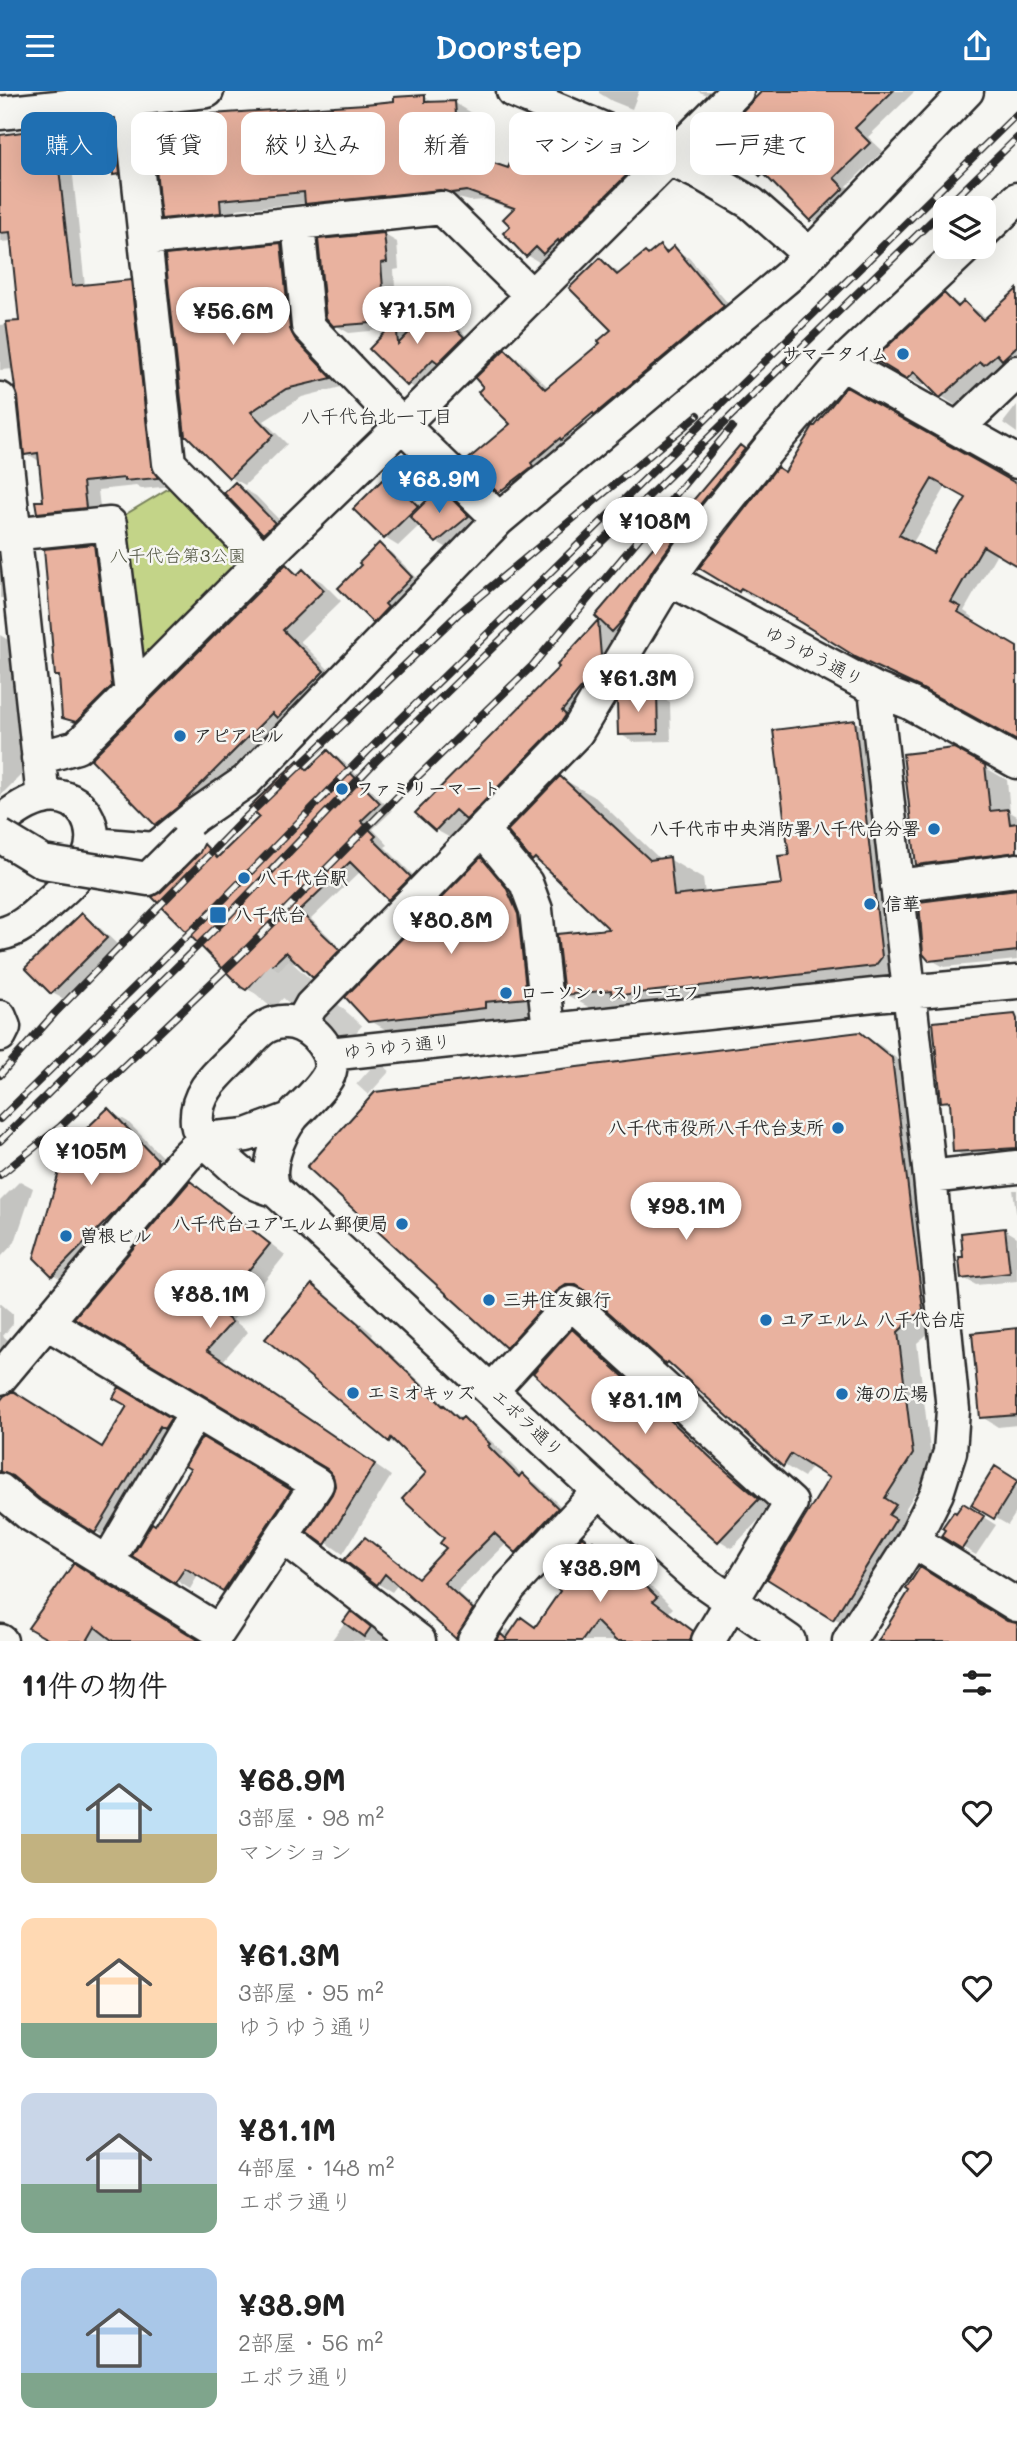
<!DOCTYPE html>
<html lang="ja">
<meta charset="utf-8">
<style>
:root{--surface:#fff;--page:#f2f2f2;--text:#222;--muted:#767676;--accent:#1f6fb2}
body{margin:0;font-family:Mali,"Klee One",sans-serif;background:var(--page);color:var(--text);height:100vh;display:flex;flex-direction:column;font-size:26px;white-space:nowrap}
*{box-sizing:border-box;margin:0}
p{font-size:23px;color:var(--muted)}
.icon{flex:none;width:38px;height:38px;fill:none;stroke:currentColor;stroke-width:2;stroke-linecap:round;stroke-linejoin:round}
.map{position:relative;height:1550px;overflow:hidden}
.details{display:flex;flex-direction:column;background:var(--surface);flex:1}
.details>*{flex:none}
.hud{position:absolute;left:21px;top:21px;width:976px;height:63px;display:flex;gap:14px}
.buttons{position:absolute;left:933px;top:105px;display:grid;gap:14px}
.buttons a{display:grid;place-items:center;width:63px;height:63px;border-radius:14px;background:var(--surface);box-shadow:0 7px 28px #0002;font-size:35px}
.price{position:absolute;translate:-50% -60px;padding:0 16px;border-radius:24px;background:#fff;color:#222;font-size:23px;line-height:46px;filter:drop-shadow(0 2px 4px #0008)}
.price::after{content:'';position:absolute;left:50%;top:42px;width:21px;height:16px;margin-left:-10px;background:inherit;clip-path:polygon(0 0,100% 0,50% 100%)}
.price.current{background:var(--accent);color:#fff}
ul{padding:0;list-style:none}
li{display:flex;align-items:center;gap:21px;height:175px;padding:0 21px}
li span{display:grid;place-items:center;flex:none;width:196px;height:140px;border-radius:14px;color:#555}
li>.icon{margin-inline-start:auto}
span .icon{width:84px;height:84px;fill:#fffc;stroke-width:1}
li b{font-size:30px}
h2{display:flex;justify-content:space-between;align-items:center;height:84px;padding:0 21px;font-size:30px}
.chip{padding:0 24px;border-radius:14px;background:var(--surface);box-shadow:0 7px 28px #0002;font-size:24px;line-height:63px}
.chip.current{background:var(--accent);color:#fff}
header{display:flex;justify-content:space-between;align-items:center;height:91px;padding:0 21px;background:var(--accent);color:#fff;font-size:32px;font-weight:600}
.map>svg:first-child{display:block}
</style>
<header><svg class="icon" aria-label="menu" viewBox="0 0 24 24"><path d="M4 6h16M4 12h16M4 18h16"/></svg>Doorstep<svg class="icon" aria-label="share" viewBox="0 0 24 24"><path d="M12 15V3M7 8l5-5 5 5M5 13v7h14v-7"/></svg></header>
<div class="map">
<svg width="1017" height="1550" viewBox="0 0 1017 1550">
<rect width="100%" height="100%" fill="#f6f6f2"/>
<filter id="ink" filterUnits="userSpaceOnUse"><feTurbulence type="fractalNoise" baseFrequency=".0143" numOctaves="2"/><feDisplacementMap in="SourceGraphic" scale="14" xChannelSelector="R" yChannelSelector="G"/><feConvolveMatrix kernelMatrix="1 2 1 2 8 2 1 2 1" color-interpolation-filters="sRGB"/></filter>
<g filter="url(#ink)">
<path fill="#c3d488" stroke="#77805a" stroke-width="2" d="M176 393 246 465 140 572 123 425Z"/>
<path fill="#0003" fill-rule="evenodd" d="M599 0H639L632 18 612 10 599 2Z
M697 0H719L713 6Z
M763 0H915L868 46 883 60 847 95 857 105 825 136 811 128 776 92 761 84 751 68Z
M425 6 436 13 455 12 472 22V28L491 38 486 71 509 80 631 72 649 82 544 174 527 164 512 135 514 119 486 109 470 110 458 107 324 121 306 112 236 118 237 130 180 136 163 127 365 15Z
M113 32 129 41 130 92 115 83 114 72 72 76 85 195 130 191 146 199 172 395 141 398 136 395 98 399 101 425 54 430 38 421 45 411 41 371 26 362 15 278 0 279V234L21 232 13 150 0 151V46Z
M383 143 397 151 399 178 394 179 396 212 408 219 409 237H405L409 240 410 243 434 218 447 226 476 254 422 301 408 293 391 238 349 242 335 234Z
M281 154 296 163 345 295 302 306 264 330 287 353 245 394 230 386Z
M660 156 669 161 674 158 689 167 739 225 515 409 499 400 512 333 505 260 520 269 549 297 602 252 614 239 600 169 621 183Z
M1017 201V275L1000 282 995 279 955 314 941 305 927 291 922 295 877 268 944 204 962 215 965 212 979 221 987 228Z
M1017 314V342L1003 332Z
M812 339 1017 394V473L997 462 964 520 973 526 971 530 1017 558V649L935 603 868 572 798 528 755 504 753 507 702 477 786 383ZM947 394 969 406 934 465 912 453Z
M740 357 754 365 623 545 616 541 619 576 454 749 436 739 562 576 559 574 599 531 607 536Z
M387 386 401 394 422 416 440 399 454 406 481 433 451 459 437 451 420 434 398 455 385 447Z
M235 393 256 405 294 444 285 453 264 442Z
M94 455 110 464 127 605 80 635 64 626 60 586 57 584Z
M379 455 392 462 425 495 387 538 374 531Z
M0 462 6 507H0Z
M286 475 300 483 303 480 322 491 341 510 300 550 342 592 175 743 157 732Z
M0 544 13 552 27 678 0 705Z
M656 603 670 611 671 650 633 651 620 643Z
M855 631 889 650 916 886 599 922 565 903 612 839 550 779 533 769 561 687 595 706 661 769 669 768 703 788 705 803 784 794Z
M954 659 1007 689 1010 721 1017 725V777L940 786 917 773Z
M329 661 342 669 392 720 373 738 388 754 385 756 423 794 402 815 389 808 361 780 311 828 352 868 327 893 314 885 297 869 260 905 242 895 162 802 200 764 205 755 220 766 261 726 298 671 311 678Z
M481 769 506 783 530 812 551 920 509 925V931L395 944 369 929Z
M1017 804V869L944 876 930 868Z
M82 824 95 832 120 856 66 909 52 902 28 877Z
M1015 924 1017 926V1066L970 1069 955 1060 952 1015 943 1010Z
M860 942 881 955 912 980 943 1230 917 1252 932 1375 904 1420 915 1427 854 1539 834 1527 832 1386 812 1374 804 1386 784 1374 593 1205 586 1206 527 1267 507 1255 309 1076Z
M108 1019 128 1031 177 1081 73 1195 53 1183Z
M20 1090 33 1097 15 1151 0 1167V1110Z
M190 1092 207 1102 285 1164 233 1229 248 1241 223 1270 391 1385 343 1463 310 1440 337 1395 335 1384 328 1376 77 1227Z
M1013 1099H1017V1128Z
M1004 1138 1017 1146V1190L976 1194 962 1186Z
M312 1195 327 1204 373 1243 372 1245 451 1320 477 1337 504 1362 502 1364 522 1384 537 1393 572 1426 532 1469 507 1452 457 1501 487 1528 464 1550 398 1493 392 1501 378 1493 366 1449 420 1488 448 1457 429 1382 405 1359 390 1350 267 1248Z
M0 1212 13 1223V1233L3 1245 12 1252 0 1286Z
M1017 1239V1334L998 1336 982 1326Z
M573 1240 586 1248 725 1378 771 1416 732 1457 719 1449Z
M120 1299 184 1337 110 1449 41 1407 19 1388H10L0 1396V1306H6L103 1358 129 1315Z
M203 1348 303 1408 238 1506 199 1483 190 1498 135 1464 156 1436 192 1377Z
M1017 1390V1420L1008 1434 973 1414Z
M977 1422 996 1434 976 1464 943 1445 957 1424Z
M583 1447 632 1476 673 1517 669 1521 707 1550H499L507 1538 512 1542 536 1537 563 1500V1484Z
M91 1484 198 1550H42Z
M351 1523 387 1547 385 1550H331Z"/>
<path fill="#e9b29f" stroke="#2b2b2b" stroke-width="2" fill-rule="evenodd" d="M762 0H893L855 37 870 52 834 87 844 97 810 130 763 82 760 85 745 71 749 68 722 41Z
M425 4V11L455 10 456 24 475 27 470 64 508 77 530 27 632 70 633 78 559 151 558 149 543 163 536 156 526 166 503 142 510 135 503 128 514 117 467 100 452 102 440 99 305 113 304 101 220 109 221 122 161 128 151 27 365 13 394 10V6Z
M109 29 114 30 120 83 113 84 111 63 58 68 72 195 131 189 151 374 158 387 124 390V387L83 391 86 417 37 422 35 410H43L38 362 24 364 18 306 15 297 6 231 19 230 10 141 0 142V44Z
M384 142 387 171 381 172 384 210 395 209 396 230 333 235 326 227 318 148Z
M281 152 290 238 295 248 332 287 286 298 251 321 273 344 229 387 187 345H185L165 164Z
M660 154 666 162 674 155 724 215 594 324 593 322 561 349 560 347 531 372 533 375 498 402 466 370 510 333 478 301 483 296 475 287 505 258 545 298 600 252 598 250 611 239 569 197 600 167 617 184 645 161 648 164Z
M1017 198V255L1002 269 997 263 984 274 980 271 940 307 914 281 907 288 874 268 944 202 958 216 964 210 983 229Z
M434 216 464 246 438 272 433 268 407 295 369 258 396 230 398 253Z
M846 296 1017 393V475L983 455 951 511 961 516 958 521 1017 556V650L919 596 853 565V564L795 528 796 527 741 497 739 501 699 477 777 376 785 381 813 335H815ZM932 388 966 407 933 462 899 444Z
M740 354 745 358 698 416 654 477 624 528 612 541 595 525Z
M387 384 418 415 384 448 353 418Z
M235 391 275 432 263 443 224 402Z
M440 396 469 425 436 452 410 426Z
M379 452 412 486 385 513 388 516 373 532 338 497 361 474 359 472Z
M94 453 112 595 76 631 62 627 59 585H55L44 458Z
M286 473 297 484 303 478 324 499 283 539 324 580 277 627 272 622 178 716 155 734 91 668Z
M598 529 601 565 584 594 562 620 566 624 562 630 466 729 455 719 435 740 415 722 559 576 557 574Z
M657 601 658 643 618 644 617 611 622 603Z
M855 629 882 866 875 875 612 905 611 899 564 904 557 843 609 838 535 767 532 770 507 740 560 685 650 769 670 766 674 805 782 793 778 765 789 764 773 639Z
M954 657 985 674 990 720 1008 718 1010 733 1017 732V761L916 774 903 663Z
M328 659 380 712 361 730 376 745 373 748 411 786 388 809 350 771 299 820 340 859 313 887 286 861 246 899 241 896 152 806 161 801 199 763 204 753 217 767 259 726 249 716 298 669 307 679Z
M481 766 506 796 518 823 527 907 485 911V917L368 931 345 906Z
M1017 798V860L929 870 923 863 919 811Z
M82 822 107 847 51 903 25 877Z
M1015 923 1017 928V1057L953 1061 950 1010 941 1011 933 931Z
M860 941 892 967 923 1218 898 1241 913 1363 885 1407 896 1414 889 1424 896 1428 833 1529 767 1488 829 1387 791 1363 783 1376 668 1271 666 1273 583 1198 576 1194H566L557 1200 506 1257 307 1076 375 1001Z
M108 1017 157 1068V1072L116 1120 52 1185 34 1167 66 1057Z
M190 1090 270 1153 217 1218 232 1231 207 1259 375 1373 325 1454 307 1441 332 1403 335 1395 333 1385 327 1378 74 1227Z
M1005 1137 1010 1182 961 1188 959 1166H963L961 1142Z
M312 1193 360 1234 359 1235 443 1315 444 1314 460 1329 463 1326 490 1353 488 1355 519 1386 522 1382 558 1417 516 1462 494 1442 444 1492 473 1518 456 1548 385 1483 377 1494 344 1469 365 1446 418 1487 446 1457 440 1452 444 1447 402 1408 426 1382 391 1347 389 1351 265 1248Z
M1017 1237V1324L980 1327 972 1242Z
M572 1238 712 1368 759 1408 718 1451 652 1393 533 1282Z
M119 1296 171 1327 164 1338 160 1335 95 1442 40 1408 12 1385 0 1381V1310L4 1305 13 1300 102 1356 127 1315 113 1307Z
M202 1346 291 1399 223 1500 185 1477 175 1492 132 1465 152 1432 155 1434 190 1378 185 1375Z
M995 1375 1017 1389V1391L994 1428 971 1414Z
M963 1412 984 1425 962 1458 941 1445 945 1439 942 1437 954 1420 956 1422Z
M582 1445 591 1453 593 1450 610 1468 614 1464 657 1506 653 1510 693 1540 690 1550H616L596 1530 582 1550H496L501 1543 506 1548 521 1526 535 1536 560 1500 552 1492 560 1484 553 1477Z
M74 1472 97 1487 200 1550H113L95 1536 87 1550H51L28 1537Z
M920 1476 1007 1530 1017 1532V1550H878L909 1500 906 1498Z
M351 1520 371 1536 364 1546 343 1531Z"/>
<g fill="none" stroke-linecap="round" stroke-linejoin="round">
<path stroke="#cdcdca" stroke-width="32" stroke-dasharray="32 16" stroke-linecap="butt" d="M260 885 379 992
M279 903 303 877
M329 948 356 917"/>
<g stroke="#2b2b2b" stroke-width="37">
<path id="minor" d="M513 0 630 49 703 84 751 112 809 163
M130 8 169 372 263 469
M0 22 207 0
M298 133 308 235 402 334 499 428
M984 140 1017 108
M145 148 442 117 532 205
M842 273 1017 371
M0 308 43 707
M958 337 1017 281
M0 444 110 433 131 603
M669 488 875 598 930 1086 953 1319 950 1361 937 1402 913 1450 849 1550
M875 598 910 612 1017 671
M38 667 77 656 263 469 402 334 737 0
M0 731C14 720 29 709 47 706 83 701 101 738 88 767 80 786 60 801 45 815 32 827 18 840 0 843
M482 739 526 792 536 819 549 939
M93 753 155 758 195 725 246 690 499 428 791 183 967 0
M897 795 1017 779
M0 926 4 936 0 944
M301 933 311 915 577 641 669 488 713 427 770 356 842 273 966 156
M329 963 874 904 1017 891
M930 1086 1017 1076
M275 1099C254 1094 242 1084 226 1069 215 1059 199 1048 197 1032 194 1001 219 982 239 962 247 954 256 942 266 936 290 923 315 937 327 960 331 968 332 978 328 985 320 1000 304 1013 293 1025 279 1042 264 1079 275 1099L599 1400 694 1484 789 1550
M0 1287 184 1068 204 1048 247 1044 290 1028
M492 1299 571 1212 791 1412 708 1550
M0 1399 29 1423 219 1540 317 1393 47 1232
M284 1446 419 1550
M913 1450 1017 1514
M107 1472 195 1322
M0 1550H1
M474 1550 510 1496 599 1400"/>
</g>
<use href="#minor" stroke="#f6f6f2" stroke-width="32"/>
<g stroke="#2b2b2b" stroke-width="8">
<path id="rail" d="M0 984 55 922 242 730 458 523 698 324
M0 1028 213 819 367 661 1017 23
M0 1050 222 831 376 670 1017 47
M0 1084 61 1035 247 858 406 697 532 575 732 336"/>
</g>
<use href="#rail" stroke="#f6f6f2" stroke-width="5" stroke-dasharray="16" stroke-linecap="butt"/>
<g stroke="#2b2b2b" stroke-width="37" stroke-linecap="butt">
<path id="minor-bridge" d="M0 745 43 771 148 788 186 750"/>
</g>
<use href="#minor-bridge" stroke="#f6f6f2" stroke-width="32"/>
</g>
</g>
<g fill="#1f6fb2" stroke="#f6f6f2" stroke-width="2.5">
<circle cx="903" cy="263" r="7"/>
<circle cx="180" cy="645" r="7"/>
<circle cx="342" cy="698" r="7"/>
<circle cx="934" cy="738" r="7"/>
<circle cx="244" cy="787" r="7"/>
<circle cx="870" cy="813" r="7"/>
<rect x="209" y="815" width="18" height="18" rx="3.5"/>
<circle cx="506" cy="902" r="7"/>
<circle cx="838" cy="1037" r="7"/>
<circle cx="402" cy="1133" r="7"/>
<circle cx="66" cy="1145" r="7"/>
<circle cx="489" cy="1209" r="7"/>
<circle cx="766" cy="1229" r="7"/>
<circle cx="353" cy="1302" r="7"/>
<circle cx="842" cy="1303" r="7"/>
</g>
<g text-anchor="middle" stroke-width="5" stroke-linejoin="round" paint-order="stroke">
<g font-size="18" font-weight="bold" fill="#2b2b2b" stroke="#f6f6f2" text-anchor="start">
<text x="889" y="269" text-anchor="end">サマータイム</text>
<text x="194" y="651">アピアビル</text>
<text x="356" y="704">ファミリーマート</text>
<text x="920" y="744" text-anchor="end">八千代市中央消防署八千代台分署</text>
<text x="258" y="793">八千代台駅</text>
<text x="884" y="819">信華</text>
<text x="234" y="830">八千代台</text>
<text x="520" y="908">ローソン・スリーエフ</text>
<text x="824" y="1043" text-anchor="end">八千代市役所八千代台支所</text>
<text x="388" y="1139" text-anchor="end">八千代台ユアエルム郵便局</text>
<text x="80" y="1151">曽根ビル</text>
<text x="503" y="1215">三井住友銀行</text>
<text x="780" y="1235">ユアエルム 八千代台店</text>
<text x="367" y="1308">エミオキッズ</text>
<text x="856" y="1309">海の広場</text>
</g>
<g font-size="18" fill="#515542" stroke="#f6f6f2">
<text x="178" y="471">八千代台第3公園</text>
</g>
<g font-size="18" fill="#2b2b2b" stroke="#f6f6f2">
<text transform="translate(814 565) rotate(28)" y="6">ゆうゆう通り</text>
<text transform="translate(397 956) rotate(-6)" y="6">ゆうゆう通り</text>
<text transform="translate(527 1332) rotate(43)" y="6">エポラ通り</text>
</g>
<g font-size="19" fill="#2b2b2b" stroke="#f6f6f2">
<text x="377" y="332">八千代台北一丁目</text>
</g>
</g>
</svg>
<div class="buttons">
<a><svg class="icon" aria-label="layers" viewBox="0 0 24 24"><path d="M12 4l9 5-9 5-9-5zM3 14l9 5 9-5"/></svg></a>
</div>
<b class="price" style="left:417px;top:255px">¥71.5M</b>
<b class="price" style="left:233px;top:256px">¥56.6M</b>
<b class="price current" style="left:439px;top:424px">¥68.9M</b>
<b class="price" style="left:655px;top:466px">¥108M</b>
<b class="price" style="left:638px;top:623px">¥61.3M</b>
<b class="price" style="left:451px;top:865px">¥80.8M</b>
<b class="price" style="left:91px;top:1096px">¥105M</b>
<b class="price" style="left:686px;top:1151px">¥98.1M</b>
<b class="price" style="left:210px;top:1239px">¥88.1M</b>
<b class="price" style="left:645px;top:1345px">¥81.1M</b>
<b class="price" style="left:600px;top:1513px">¥38.9M</b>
<div class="hud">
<a class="chip current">購入</a>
<a class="chip">賃貸</a>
<a class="chip">絞り込み</a>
<a class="chip">新着</a>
<a class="chip">マンション</a>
<a class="chip">一戸建て</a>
</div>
</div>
<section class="details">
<h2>11件の物件<svg class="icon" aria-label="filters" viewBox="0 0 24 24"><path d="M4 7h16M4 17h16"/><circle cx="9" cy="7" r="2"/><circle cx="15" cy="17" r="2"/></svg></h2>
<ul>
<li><span style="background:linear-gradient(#bfe0f5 65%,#c2b280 0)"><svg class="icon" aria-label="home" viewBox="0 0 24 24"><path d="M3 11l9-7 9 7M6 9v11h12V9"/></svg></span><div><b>¥68.9M</b><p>3部屋 · 98 m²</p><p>マンション</p></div><svg class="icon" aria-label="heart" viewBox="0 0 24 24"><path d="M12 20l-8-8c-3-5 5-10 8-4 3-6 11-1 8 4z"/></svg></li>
<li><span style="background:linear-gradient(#ffd9b3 75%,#7fa58c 0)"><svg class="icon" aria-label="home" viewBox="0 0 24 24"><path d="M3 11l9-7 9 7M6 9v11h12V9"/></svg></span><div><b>¥61.3M</b><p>3部屋 · 95 m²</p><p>ゆうゆう通り</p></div><svg class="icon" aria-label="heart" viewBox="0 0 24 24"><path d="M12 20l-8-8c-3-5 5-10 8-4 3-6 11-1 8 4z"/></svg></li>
<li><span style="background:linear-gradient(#c9d6e8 65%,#7fa58c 0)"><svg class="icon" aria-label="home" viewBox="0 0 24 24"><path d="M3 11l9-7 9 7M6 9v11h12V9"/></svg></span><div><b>¥81.1M</b><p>4部屋 · 148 m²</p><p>エポラ通り</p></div><svg class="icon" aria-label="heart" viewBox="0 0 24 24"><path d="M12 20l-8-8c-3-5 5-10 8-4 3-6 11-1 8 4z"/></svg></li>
<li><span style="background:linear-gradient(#a9c7e8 75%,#7fa58c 0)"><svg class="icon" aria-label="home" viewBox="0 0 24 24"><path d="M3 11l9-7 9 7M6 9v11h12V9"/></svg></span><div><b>¥38.9M</b><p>2部屋 · 56 m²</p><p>エポラ通り</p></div><svg class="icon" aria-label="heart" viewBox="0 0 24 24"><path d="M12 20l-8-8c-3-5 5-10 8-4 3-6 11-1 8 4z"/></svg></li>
</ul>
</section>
